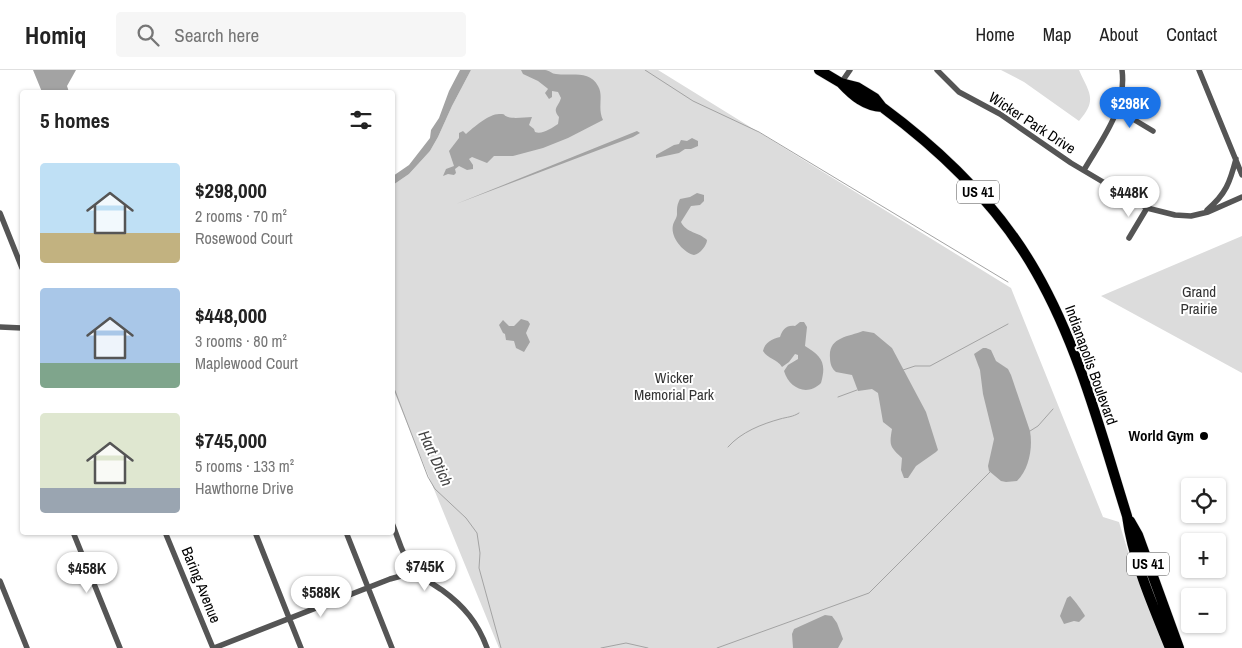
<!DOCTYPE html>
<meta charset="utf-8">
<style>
:root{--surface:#fff;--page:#f6f6f6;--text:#222;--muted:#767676;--line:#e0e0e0;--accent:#1a73e8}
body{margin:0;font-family:"Archivo Narrow",sans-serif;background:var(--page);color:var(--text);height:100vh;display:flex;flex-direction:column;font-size:19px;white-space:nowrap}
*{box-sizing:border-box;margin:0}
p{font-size:16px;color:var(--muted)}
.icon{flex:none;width:28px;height:28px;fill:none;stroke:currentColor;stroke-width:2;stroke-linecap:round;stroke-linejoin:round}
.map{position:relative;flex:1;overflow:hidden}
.drawer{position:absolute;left:20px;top:20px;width:375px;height:445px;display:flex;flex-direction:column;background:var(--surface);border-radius:5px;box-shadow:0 1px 4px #0004}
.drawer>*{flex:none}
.controls{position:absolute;left:1181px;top:408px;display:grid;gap:10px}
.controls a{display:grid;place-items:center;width:45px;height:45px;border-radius:5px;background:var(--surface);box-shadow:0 1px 4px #0004;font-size:25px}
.price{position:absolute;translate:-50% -42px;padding:0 11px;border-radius:18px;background:#fff;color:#222;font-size:16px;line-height:32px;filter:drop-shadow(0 1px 2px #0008)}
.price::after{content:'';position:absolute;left:50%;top:30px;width:15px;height:11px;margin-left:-8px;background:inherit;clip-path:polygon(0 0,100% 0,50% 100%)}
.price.active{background:var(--accent);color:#fff}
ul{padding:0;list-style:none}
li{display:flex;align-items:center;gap:15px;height:125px;padding:0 20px}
li span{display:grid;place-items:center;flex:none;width:140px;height:100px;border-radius:5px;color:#555}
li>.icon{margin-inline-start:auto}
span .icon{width:60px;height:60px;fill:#fffc;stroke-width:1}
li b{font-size:21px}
h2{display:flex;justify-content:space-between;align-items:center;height:60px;padding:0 20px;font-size:21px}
header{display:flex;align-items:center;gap:30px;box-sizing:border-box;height:70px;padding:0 25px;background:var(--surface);border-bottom:1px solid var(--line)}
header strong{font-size:24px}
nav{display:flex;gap:28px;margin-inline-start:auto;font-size:18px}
.search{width:350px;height:45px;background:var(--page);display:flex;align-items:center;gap:12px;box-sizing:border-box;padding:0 18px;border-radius:5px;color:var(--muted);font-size:19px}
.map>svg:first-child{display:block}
</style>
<header>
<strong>Homiq</strong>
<div class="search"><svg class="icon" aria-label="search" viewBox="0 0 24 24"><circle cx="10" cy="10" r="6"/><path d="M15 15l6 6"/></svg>Search here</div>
<nav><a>Home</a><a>Map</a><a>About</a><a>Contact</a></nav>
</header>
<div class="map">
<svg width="1242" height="578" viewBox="0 0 1242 578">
<rect width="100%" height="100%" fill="#fff"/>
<path fill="#dcdcdc" d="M471 0H658L1011 218 1103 447 1119 452 1133 498 1165 578H499L393 319V115L409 104 430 81 438 67 452 36Z
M1001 0H1079C1089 23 1098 29 1079 51L1024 12Z
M1242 166V303L1101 226Z"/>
<path fill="#a3a3a3" d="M33 0H76L67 16 69 22H42Z
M460 0H471L452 36 438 67 430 81 409 104 393 115V106L409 95 430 68 431 60 439 48 449 21Z
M521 0C529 0 537 0 545 0 549 0 552 4 556 4 571 6 590 0 598 16 604 26 597 37 603 50L568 68 543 78 513 86H494L487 93 472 87 469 89 473 95V99L467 100 459 96 455 99 456 103 454 105 448 104 443 106 446 99 454 96 449 81 459 68V63L463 61 466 64C474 57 490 43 500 44 507 44 502 45 508 47 515 49 525 47 532 47L529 55 534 59 535 62C542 65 552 58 558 54L559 47C552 38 558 38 561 28L558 22 552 21V27L549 29 545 23 548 19 547 18 538 11 523 4Z
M637 61 640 63 633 67 456 134Z
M692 68 698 71V76L691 79H685L679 83 656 88V85L674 75 679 74 681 70 687 71Z
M697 123 704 125V131L700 135 691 136 681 152C686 163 699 162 707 170 707 175 700 184 694 185 683 182 670 167 673 155 674 151 677 148 677 144 677 137 677 135 680 129L690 127Z
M521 249 528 251 530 254 526 263 530 272 524 282 516 278 514 271 506 270 505 264 503 263 499 255 503 250 509 256H514Z
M800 252H804L807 257 805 276C821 286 827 292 821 313 807 327 789 318 784 301L788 295 798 289V285L795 284 789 292 782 297C777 289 768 289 763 281 765 272 772 269 780 267 783 259 786 255 795 256Z
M863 261 874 263 892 278 926 342 938 380 936 382 916 396 908 408H904L901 400 902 388C890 377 889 376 892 359L883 352 878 323 872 319 858 321 852 305 836 302C832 299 830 294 830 288 828 267 848 267 863 261Z
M983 278H986L991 280 996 291 1008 299 1011 305 1030 361C1033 378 1029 399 1017 411L1006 412 1001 411 989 401 988 396 994 369 983 324 980 300 974 284Z
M1070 526C1072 527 1084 543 1085 546L1079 552 1074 551 1064 554 1060 546 1067 528Z
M825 545 832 546 837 553 843 569 838 578H793L792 564 794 559Z"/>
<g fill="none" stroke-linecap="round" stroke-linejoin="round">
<path stroke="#a3a3a3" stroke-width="1" d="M645 0 693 31 759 62 1008 212
M903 300 915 296H930L1008 254
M392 313 428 407 435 419 466 448 477 463 480 483 479 498 501 578
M838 327 857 320
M1030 361 1038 356 1053 339
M728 377C741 362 762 354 780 349 787 347 793 347 799 343
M601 578 626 573 648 578
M717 578 869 523 990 402"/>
<g stroke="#dbdbdb" stroke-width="11">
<path id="highway" d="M819 0 841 13 857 17 875 28 882 37C943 82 998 135 1036 202 1079 277 1101 363 1127 446 1133 491 1153 536 1170 578
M841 13C853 26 865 36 882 37
M1130 451 1138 465 1179 578"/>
</g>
<path stroke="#555" stroke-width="5.5" d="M937 0 959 22 1000 44 1071 93 1147 138 1175 145 1191 146 1208 142 1242 127
M1199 0 1242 105
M841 13 850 0
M1118 40 1153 61
M1084 100C1102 69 1127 38 1122 0
M1207 140C1226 124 1230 112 1236 89
M0 143 22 198
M1129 168 1147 138
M0 257 22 258
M392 453C398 467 402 485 411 496 420 507 431 513 442 520 464 536 478 553 487 578
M73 462 120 578
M165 462 213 578
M255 462 301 578
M346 462 392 578
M0 511 27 578
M214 578 390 509 401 506 426 510"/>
<use href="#highway" stroke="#000" stroke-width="10"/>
</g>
<circle fill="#000" stroke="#fff" stroke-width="2" cx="1204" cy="366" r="5"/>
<g text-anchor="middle" stroke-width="4" stroke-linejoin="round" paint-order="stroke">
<g fill="#fff" stroke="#4c4c4c" stroke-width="1">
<rect x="957" y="110.5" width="42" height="23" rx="4"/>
<rect x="1127" y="482.5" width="42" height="23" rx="4"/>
</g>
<g font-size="14" font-weight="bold" fill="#000">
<text x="978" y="127">US 41</text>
<text x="1148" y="499">US 41</text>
</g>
<g font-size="15" fill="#000" stroke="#fff">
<text transform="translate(1032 53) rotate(33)" y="5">Wicker Park Drive</text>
<text transform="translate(1091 295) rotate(70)" y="5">Indianapolis Boulevard</text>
<text transform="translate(201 515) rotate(68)" y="5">Baring Avenue</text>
</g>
<g font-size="15" fill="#333" stroke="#fff">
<text x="1199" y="227">Grand<tspan x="1199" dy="17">Prairie</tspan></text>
<text x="674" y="313">Wicker<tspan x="674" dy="17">Memorial Park</tspan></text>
</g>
<g font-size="15" font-weight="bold" fill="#000" stroke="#fff" text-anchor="end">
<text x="1194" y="371">World Gym</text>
</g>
<g font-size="16" font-style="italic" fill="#444" stroke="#fff">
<text transform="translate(436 388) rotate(65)" y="6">Hart Dtich</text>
</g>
</g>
</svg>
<div class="controls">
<a><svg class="icon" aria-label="locate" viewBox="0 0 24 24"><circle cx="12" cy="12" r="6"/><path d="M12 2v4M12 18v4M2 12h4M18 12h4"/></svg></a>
<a>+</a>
<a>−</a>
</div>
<b class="price active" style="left:1130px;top:59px">$298K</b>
<b class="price" style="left:1129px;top:148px">$448K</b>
<b class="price" style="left:425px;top:522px">$745K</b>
<b class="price" style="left:87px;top:524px">$458K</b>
<b class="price" style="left:321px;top:548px">$588K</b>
<section class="drawer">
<h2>5 homes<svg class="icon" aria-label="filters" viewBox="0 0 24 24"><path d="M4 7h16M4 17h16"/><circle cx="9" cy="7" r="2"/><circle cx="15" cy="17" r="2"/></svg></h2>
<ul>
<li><span style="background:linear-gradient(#bfe0f5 70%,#c2b280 0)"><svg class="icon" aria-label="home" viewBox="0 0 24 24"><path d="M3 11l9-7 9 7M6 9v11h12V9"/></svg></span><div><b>$298,000</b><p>2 rooms · 70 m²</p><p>Rosewood Court</p></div></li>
<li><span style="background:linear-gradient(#a9c7e8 75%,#7fa58c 0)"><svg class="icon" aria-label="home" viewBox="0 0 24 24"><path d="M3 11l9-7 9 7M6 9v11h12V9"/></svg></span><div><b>$448,000</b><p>3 rooms · 80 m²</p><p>Maplewood Court</p></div></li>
<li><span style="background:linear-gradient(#dfe7d0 75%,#9aa5b1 0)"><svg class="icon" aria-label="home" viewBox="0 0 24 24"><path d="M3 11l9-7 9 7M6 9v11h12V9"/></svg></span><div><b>$745,000</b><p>5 rooms · 133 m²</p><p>Hawthorne Drive</p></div></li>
</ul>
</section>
</div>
